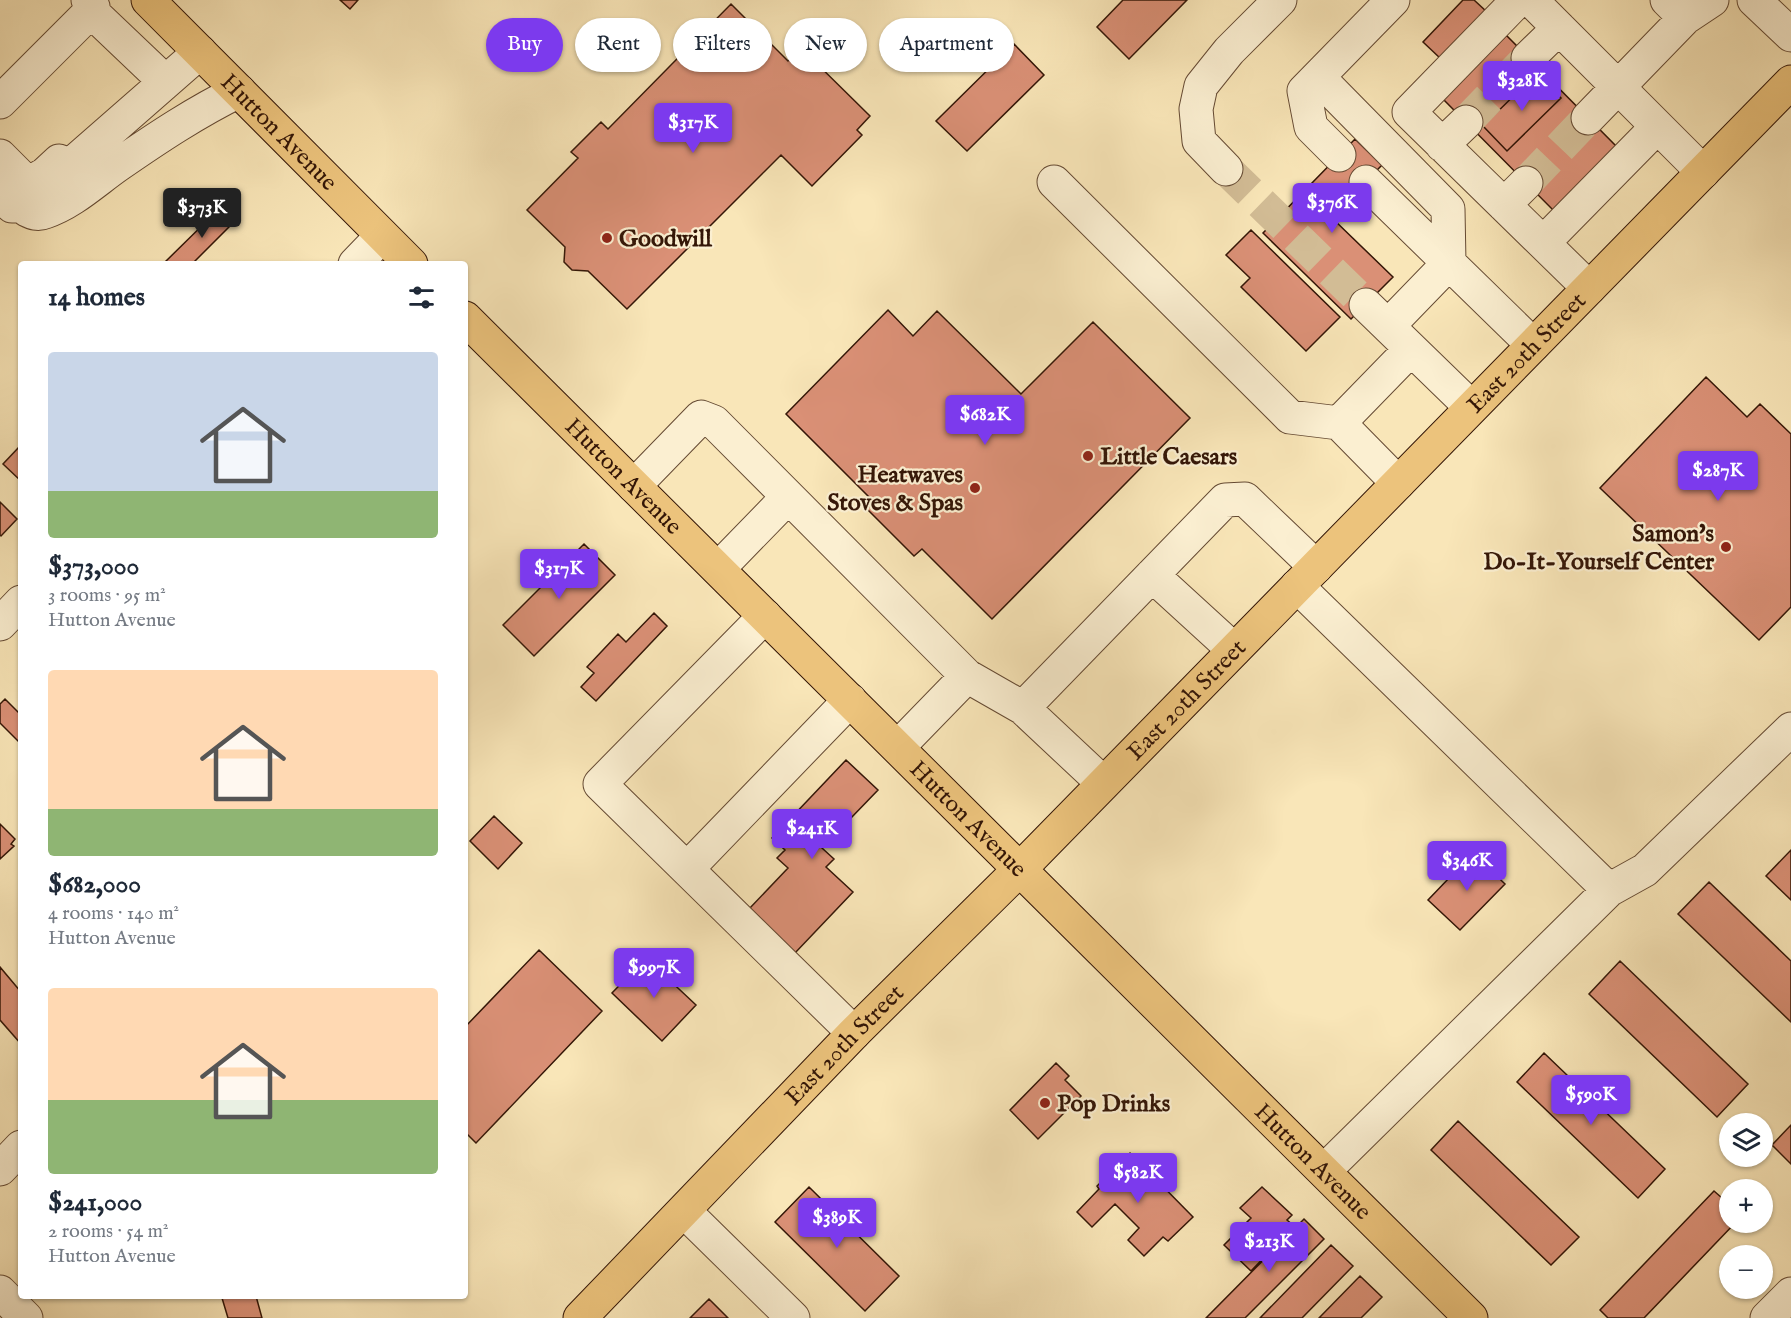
<!DOCTYPE html>
<meta charset="utf-8">
<style>
:root{--surface:#fff;--page:#f6f6f7;--text:#1f2937;--muted:#747a83;--accent:#7c3aed}
body{margin:0;font-family:"IM FELL English",serif;background:var(--page);color:var(--text);height:100vh;display:flex;flex-direction:column;font-size:22px;white-space:nowrap}
*{box-sizing:border-box;margin:0}
p{font-size:20px;color:var(--muted)}
.icon{flex:none;width:33px;height:33px;fill:none;stroke:currentColor;stroke-width:2;stroke-linecap:round;stroke-linejoin:round}
.map{position:relative;flex:1;overflow:hidden}
.sheet{position:absolute;left:18px;top:261px;width:450px;height:1038px;display:flex;flex-direction:column;background:var(--surface);border-radius:6px;box-shadow:0 2px 4px #0004}
.sheet>*{flex:none}
.hud{position:absolute;left:486px;top:18px;width:570px;height:54px;display:flex;gap:12px}
.buttons{position:absolute;left:1719px;top:1113px;display:grid;gap:12px}
.buttons a{display:grid;place-items:center;width:54px;height:54px;border-radius:50%;background:var(--surface);box-shadow:0 2px 4px #0004;font-size:30px}
.price{position:absolute;translate:-50% -51px;padding:0 14px;border-radius:6px;background:var(--accent);color:#fff;font-size:20px;line-height:39px;filter:drop-shadow(0 2px 3px #0008)}
.price::after{content:'';position:absolute;left:50%;top:36px;width:18px;height:14px;margin-left:-9px;background:inherit;clip-path:polygon(0 0,100% 0,50% 100%)}
.price.current{background:#222;color:#fff}
ul{padding:0;list-style:none}
li{display:grid;align-content:center;gap:12px;height:318px;padding:0 30px}
li span{display:grid;place-items:center;height:186px;border-radius:6px;color:#555}
li>.icon{margin-inline-start:auto}
span .icon{width:108px;height:108px;fill:#fffc;stroke-width:1}
li b{font-size:26px}
h2{display:flex;justify-content:space-between;align-items:center;height:72px;padding:0 30px;font-size:26px}
.chip{padding:0 21px;border-radius:27px;background:var(--surface);box-shadow:0 2px 4px #0004;font-size:21px;line-height:54px}
.chip.current{background:var(--accent);color:#fff}
.map>svg:first-child{display:block}
</style>
<div class="map">
<svg width="1791" height="1318" viewBox="0 0 1791 1318">
<rect width="100%" height="100%" fill="#f9e6b8"/>
<filter id="stains"><feTurbulence type="fractalNoise" baseFrequency=".00333" numOctaves="4"/><feColorMatrix values="0 0 0 0 .2 0 0 0 0 .09 0 0 0 0 .02 0 0 0 .5 -.17"/></filter>
<radialGradient id="worn" r=".72"><stop offset=".6" stop-color="#630" stop-opacity="0"/><stop offset="1" stop-color="#630" stop-opacity=".3"/></radialGradient>
<path fill="#da9076" stroke="#341607" stroke-width="1.5" d="M340 0H358L350 9Z
M1123 0H1187L1129 59 1097 27Z
M1463 0H1474L1487 12 1441 59 1423 42Z
M731 4 788 61 801 48 870 116 857 130 862 135 812 186 781 155 627 309 588 271 572 270 564 262 565 247 527 210 578 158 571 152 601 122 608 129Z
M1506 35 1618 148 1554 211 1442 98Z
M1014 44 1044 75 967 151 936 121Z
M1536 74 1561 98 1507 151 1483 126Z
M1355 139 1382 165 1331 217 1393 277 1351 319 1263 233Z
M221 207 234 222 192 264H163Z
M1251 230 1340 317 1306 351 1241 287 1250 278 1226 255Z
M888 310 913 336 937 311 1021 394 1093 322 1190 418 992 619 922 549 914 556 867 509 874 502 786 414Z
M1706 377 1747 417 1760 404 1791 434V607L1759 640 1600 488Z
M21 445V481L3 464Z
M0 502 17 519 1 536 0 535Z
M584 544 615 575 534 656 503 625Z
M654 613 667 626 596 701 581 687 594 673 587 667 618 634 626 642Z
M5 699 21 715V744L0 723V704Z
M846 760 878 790 822 848 834 859 826 867 853 892 795 953 749 909 788 868 777 858 785 850 772 838Z
M494 816 522 843 498 869 470 841Z
M0 824 15 839 11 844 14 846 0 859Z
M1791 850V900L1766 876Z
M1473 853 1505 884 1460 930 1428 900Z
M1709 882 1791 961V1022L1678 914Z
M539 950 602 1011 476 1143 465 1132V1027Z
M646 958 696 1005 662 1041 612 993Z
M1620 961 1748 1084 1717 1117 1589 994Z
M0 967 21 992V1044L0 1020Z
M1544 1053 1665 1169 1638 1198 1517 1082Z
M1056 1063 1069 1076 1065 1080 1081 1096 1038 1139 1010 1110Z
M1458 1121 1579 1237 1551 1265 1431 1150Z
M1791 1125V1164L1772 1145Z
M1130 1153 1193 1217 1168 1241 1163 1237 1144 1256 1128 1240 1139 1228 1115 1204 1092 1227 1077 1212 1099 1189 1097 1186Z
M809 1187 899 1276 865 1311 775 1222Z
M1262 1187 1292 1215 1287 1220 1294 1226 1251 1271 1224 1245 1251 1218 1240 1208Z
M1714 1191 1730 1205V1222H1736L1644 1318H1608L1600 1310Z
M1304 1219 1324 1239 1245 1318H1206Z
M1331 1245 1353 1266 1302 1318H1260Z
M1360 1276 1382 1297 1361 1318H1319Z
M229 1296H256L262 1318H228L222 1298Z
M709 1299 728 1318H690Z"/>
<g fill="none" stroke-linecap="round" stroke-linejoin="round">
<path stroke="#d2bc95" stroke-width="33" stroke-dasharray="33 16" stroke-linecap="butt" d="M1466 122 1528 58
M1226 169 1366 305
M1526 183 1588 118"/>
<g stroke="#654a33" stroke-width="35">
<path id="minor" d="M88 0 93 7 91 11 154 71
M1518 0 1409 112 1589 288
M1531 0 1703 172
M1667 0 1685 18 1712 0
M1754 0 1791 35
M1528 58 1559 28
M1318 77 1448 209 1449 263 1388 326
M0 102 91 11
M1588 118 1685 18
M1442 145 1466 122
M1339 155 1311 127 1304 91 1393 0
M0 156 22 178 33 181 45 174 59 161
M1226 169 1199 141 1196 109 1201 86 1229 51 1280 0
M1054 182 1290 417 1339 423 1398 483
M1366 182 1533 345
M0 195 12 206H24L200 52
M1504 205 1526 183
M27 210C33 213 38 215 45 212 72 203 95 181 118 165 157 138 196 112 239 91
M1543 243 1657 127
M355 264 382 236
M1366 305 1471 407
M1339 423 1411 349
M634 486 701 417 714 422 967 676 898 747
M718 569 788 497
M1152 575 1234 650
M1297 586 1609 890
M765 616 600 784 854 1033
M0 624 21 602
M967 676 1023 708
M1103 783 1023 708 1225 500 1245 499 1316 567
M687 869 850 700
M0 1169 21 1147
M1324 1171 1609 890 1645 870 1791 729
M684 1211 793 1318
M0 1292 26 1318
M1767 1318 1791 1294"/>
</g>
<g stroke="#341607" stroke-width="35">
<g id="major">
<path id="s1" d="M148 0 411 264"/>
<path id="s2" d="M465 318 1471 1318"/>
<path id="s3" d="M580 1318 854 1033 1020 869 1791 82"/>
</g>
</g>
<use href="#minor" stroke="#fbefd1" stroke-width="33"/>
<use href="#major" stroke="#ecc37c" stroke-width="33"/>
</g>
<g fill="#8f2418" stroke="#fbefd1" stroke-width="2">
<circle cx="607" cy="238" r="6"/>
<circle cx="1088" cy="456" r="6"/>
<circle cx="975" cy="488" r="6"/>
<circle cx="1726" cy="547" r="6"/>
<circle cx="1045" cy="1103" r="6"/>
</g>
<g text-anchor="middle" stroke-width="4.5" stroke-linejoin="round" paint-order="stroke">
<g font-size="24" fill="#341607" stroke="#fbefd1">
<text dy="8" stroke="none"><textPath href="#s1" startOffset="186">Hutton Avenue</textPath></text>
<text dy="8" stroke="none"><textPath href="#s3" startOffset="1352">East 20th Street</textPath></text>
<text dy="8" stroke="none"><textPath href="#s2" startOffset="224">Hutton Avenue</textPath></text>
<text dy="8" stroke="none"><textPath href="#s3" startOffset="866">East 20th Street</textPath></text>
<text dy="8" stroke="none"><textPath href="#s2" startOffset="710">Hutton Avenue</textPath></text>
<text dy="8" stroke="none"><textPath href="#s3" startOffset="380">East 20th Street</textPath></text>
<text dy="8" stroke="none"><textPath href="#s2" startOffset="1196">Hutton Avenue</textPath></text>
</g>
<g font-size="24" font-weight="bold" fill="#341607" stroke="#fbefd1" text-anchor="start">
<text x="619" y="246">Goodwill</text>
<text x="1100" y="464">Little Caesars</text>
<text x="963" y="482" text-anchor="end">Heatwaves<tspan x="963" dy="28">Stoves &amp; Spas</tspan></text>
<text x="1714" y="541" text-anchor="end">Samon's<tspan x="1714" dy="28">Do-It-Yourself Center</tspan></text>
<text x="1057" y="1111">Pop Drinks</text>
</g>
</g>
<rect width="100%" height="100%" filter="url(#stains)"/>
<rect width="100%" height="100%" fill="url(#worn)"/>
</svg>
<div class="buttons">
<a><svg class="icon" aria-label="layers" viewBox="0 0 24 24"><path d="M12 4l9 5-9 5-9-5zM3 14l9 5 9-5"/></svg></a>
<a>+</a>
<a>−</a>
</div>
<b class="price" style="left:1522px;top:112px">$328K</b>
<b class="price" style="left:693px;top:154px">$317K</b>
<b class="price" style="left:1332px;top:234px">$376K</b>
<b class="price current" style="left:202px;top:239px">$373K</b>
<b class="price" style="left:985px;top:446px">$682K</b>
<b class="price" style="left:1718px;top:502px">$287K</b>
<b class="price" style="left:559px;top:600px">$317K</b>
<b class="price" style="left:812px;top:860px">$241K</b>
<b class="price" style="left:1467px;top:892px">$346K</b>
<b class="price" style="left:654px;top:999px">$997K</b>
<b class="price" style="left:1591px;top:1126px">$590K</b>
<b class="price" style="left:1138px;top:1204px">$582K</b>
<b class="price" style="left:837px;top:1249px">$389K</b>
<b class="price" style="left:1269px;top:1273px">$213K</b>
<div class="hud">
<a class="chip current">Buy</a>
<a class="chip">Rent</a>
<a class="chip">Filters</a>
<a class="chip">New</a>
<a class="chip">Apartment</a>
</div>
<section class="sheet">
<h2>14 homes<svg class="icon" aria-label="filters" viewBox="0 0 24 24"><path d="M4 7h16M4 17h16"/><circle cx="9" cy="7" r="2"/><circle cx="15" cy="17" r="2"/></svg></h2>
<ul>
<li><span style="background:linear-gradient(#c9d6e8 75%,#8fb573 0)"><svg class="icon" aria-label="home" viewBox="0 0 24 24"><path d="M3 11l9-7 9 7M6 9v11h12V9"/></svg></span><div><b>$373,000</b><p>3 rooms · 95 m²</p><p>Hutton Avenue</p></div></li>
<li><span style="background:linear-gradient(#ffd9b3 75%,#8fb573 0)"><svg class="icon" aria-label="home" viewBox="0 0 24 24"><path d="M3 11l9-7 9 7M6 9v11h12V9"/></svg></span><div><b>$682,000</b><p>4 rooms · 140 m²</p><p>Hutton Avenue</p></div></li>
<li><span style="background:linear-gradient(#ffd9b3 60%,#8fb573 0)"><svg class="icon" aria-label="home" viewBox="0 0 24 24"><path d="M3 11l9-7 9 7M6 9v11h12V9"/></svg></span><div><b>$241,000</b><p>2 rooms · 54 m²</p><p>Hutton Avenue</p></div></li>
</ul>
</section>
</div>
